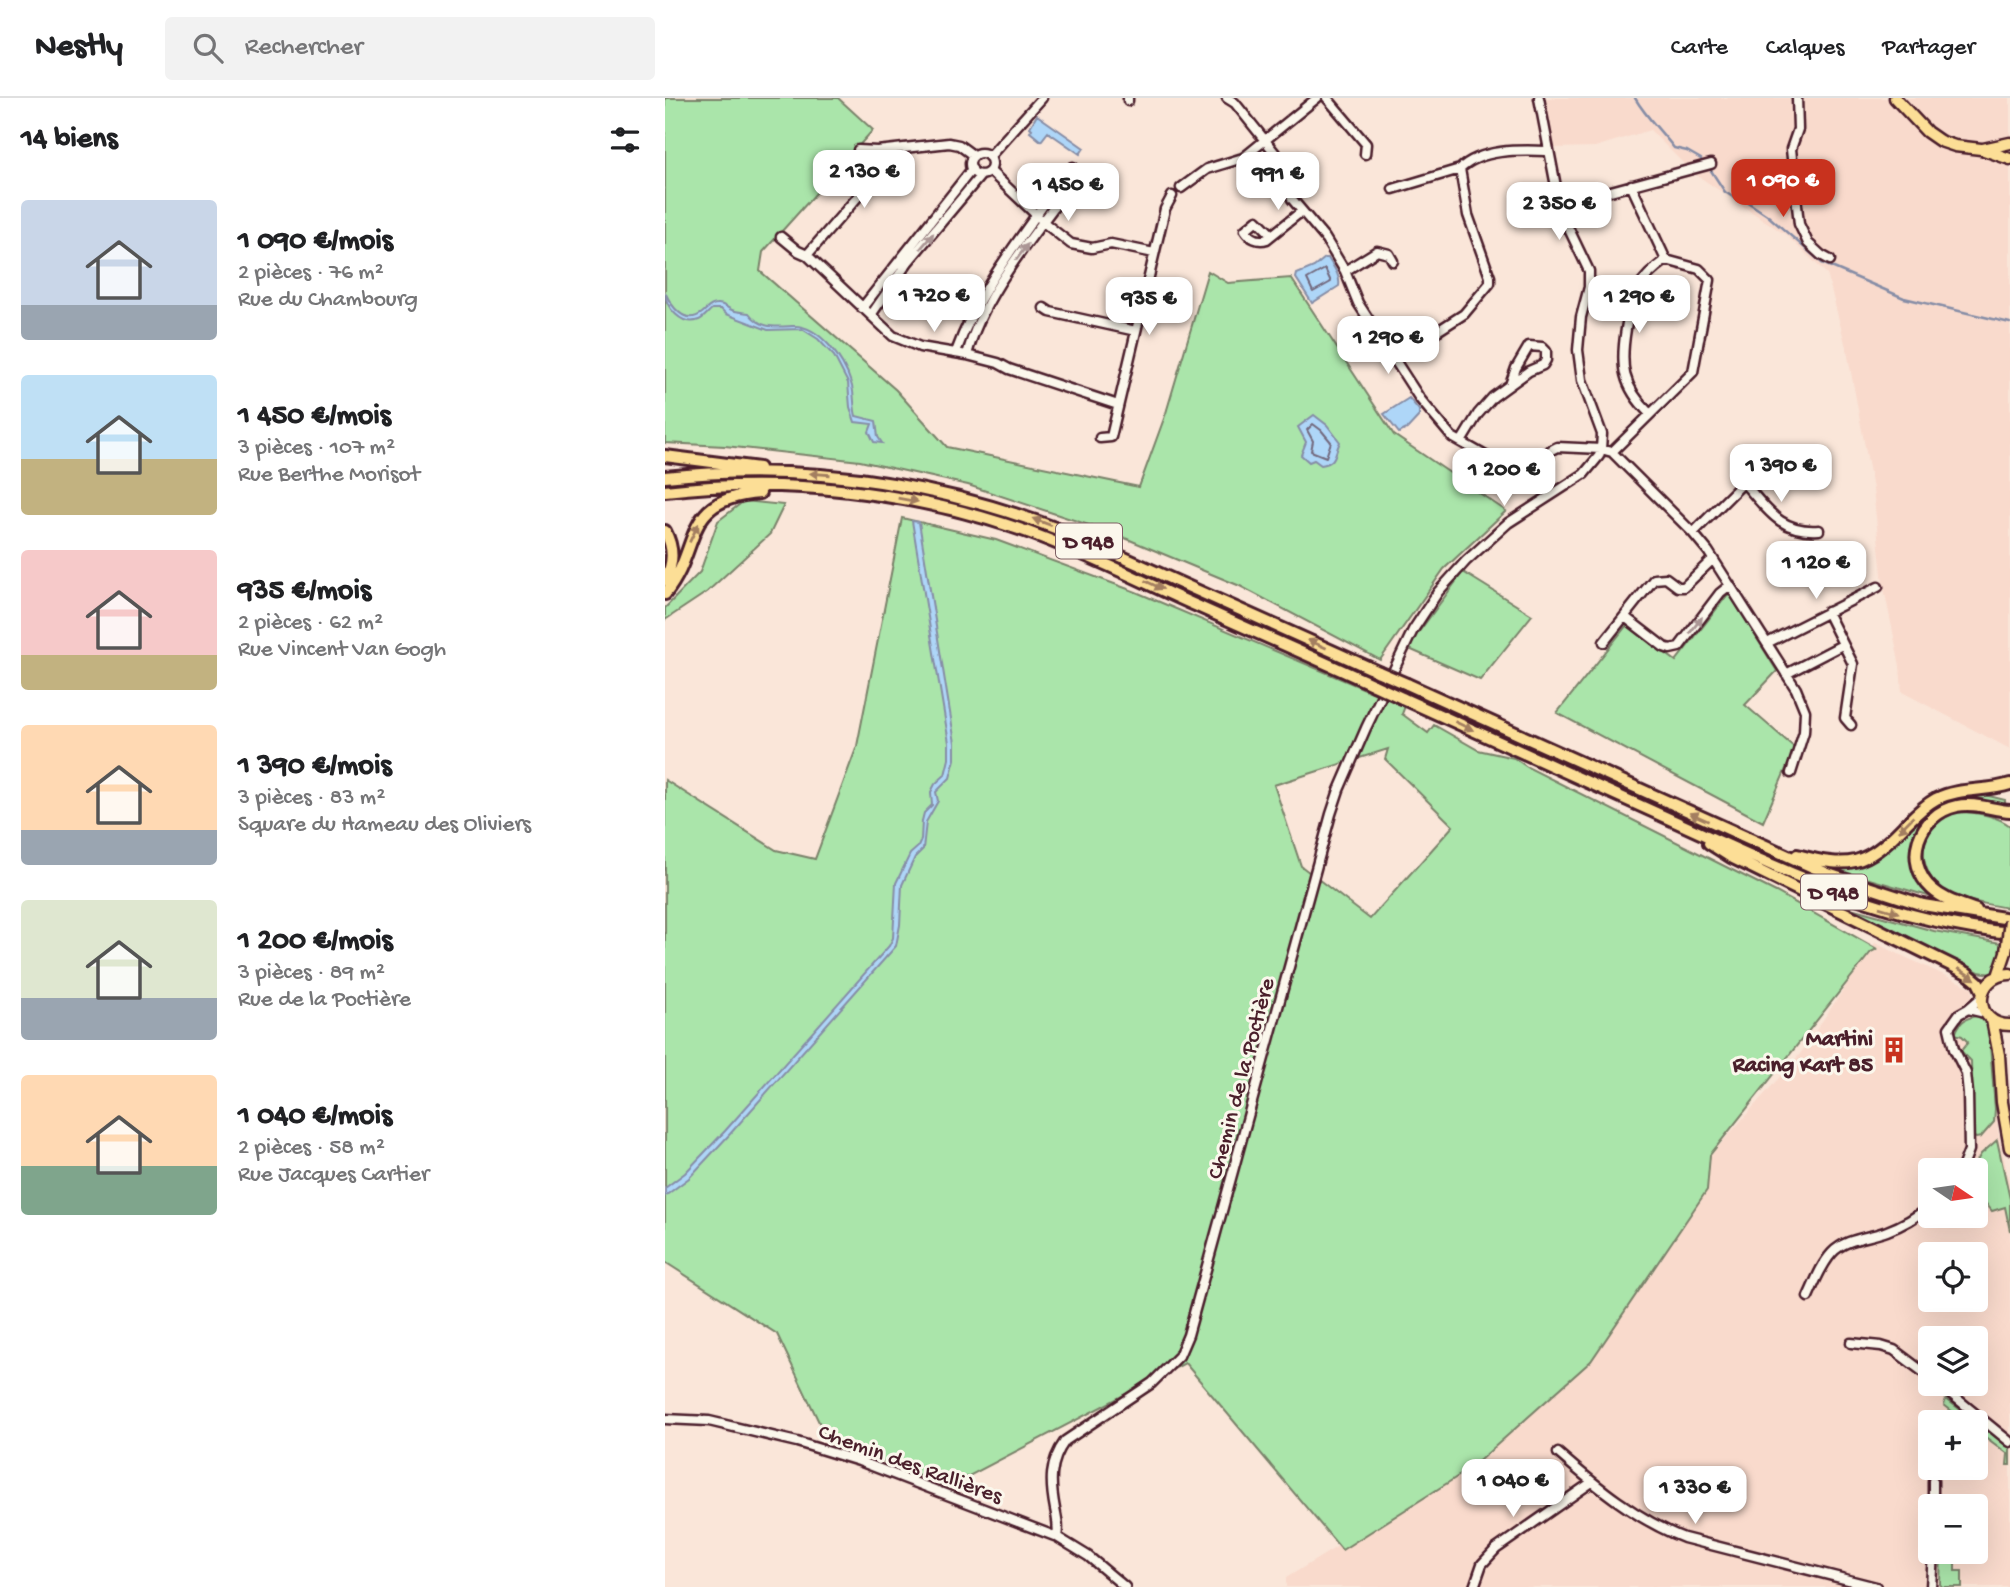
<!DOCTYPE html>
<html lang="fr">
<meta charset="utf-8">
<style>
:root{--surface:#fff;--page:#f2f2f2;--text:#202124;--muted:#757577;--line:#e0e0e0;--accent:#c8321e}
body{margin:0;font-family:"Gochi Hand",sans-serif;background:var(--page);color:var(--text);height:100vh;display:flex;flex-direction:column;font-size:26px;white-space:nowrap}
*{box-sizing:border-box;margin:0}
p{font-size:23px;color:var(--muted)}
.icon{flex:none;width:38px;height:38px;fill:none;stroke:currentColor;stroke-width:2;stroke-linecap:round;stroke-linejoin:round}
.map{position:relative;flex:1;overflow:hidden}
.side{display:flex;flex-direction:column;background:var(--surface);width:665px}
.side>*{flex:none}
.needle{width:46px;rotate:103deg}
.buttons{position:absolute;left:1253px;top:1060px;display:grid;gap:14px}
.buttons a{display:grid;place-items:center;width:70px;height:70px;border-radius:7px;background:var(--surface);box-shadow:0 7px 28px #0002;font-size:35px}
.price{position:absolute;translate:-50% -60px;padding:0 16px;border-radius:14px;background:#fff;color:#222;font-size:23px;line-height:46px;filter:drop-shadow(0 2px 4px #0008)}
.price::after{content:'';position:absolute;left:50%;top:42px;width:21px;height:16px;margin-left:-10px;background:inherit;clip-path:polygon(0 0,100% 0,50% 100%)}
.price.selected{background:var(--accent);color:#fff}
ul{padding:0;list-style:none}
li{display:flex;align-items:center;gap:21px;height:175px;padding:0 21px}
li span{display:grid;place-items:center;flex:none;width:196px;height:140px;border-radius:7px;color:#555}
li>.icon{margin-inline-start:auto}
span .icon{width:84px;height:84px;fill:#fffc;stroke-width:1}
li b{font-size:30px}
h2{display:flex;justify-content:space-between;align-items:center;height:84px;padding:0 21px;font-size:30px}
header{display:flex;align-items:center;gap:42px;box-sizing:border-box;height:98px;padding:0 35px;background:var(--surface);border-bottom:2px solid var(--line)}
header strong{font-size:33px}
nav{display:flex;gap:38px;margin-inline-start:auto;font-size:24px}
.search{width:490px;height:63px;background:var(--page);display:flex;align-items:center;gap:18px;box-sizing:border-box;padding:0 24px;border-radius:7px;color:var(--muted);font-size:26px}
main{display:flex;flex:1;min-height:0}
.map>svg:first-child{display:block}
</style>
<header>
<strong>Nestly</strong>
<div class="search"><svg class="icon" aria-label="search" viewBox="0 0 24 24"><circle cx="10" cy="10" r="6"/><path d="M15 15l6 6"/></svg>Rechercher</div>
<nav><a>Carte</a><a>Calques</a><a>Partager</a></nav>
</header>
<main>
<section class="side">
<h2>14 biens<svg class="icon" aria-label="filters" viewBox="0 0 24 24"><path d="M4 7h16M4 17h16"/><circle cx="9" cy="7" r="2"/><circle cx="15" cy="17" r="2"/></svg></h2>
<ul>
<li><span style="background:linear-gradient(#c9d6e8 75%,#9aa5b1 0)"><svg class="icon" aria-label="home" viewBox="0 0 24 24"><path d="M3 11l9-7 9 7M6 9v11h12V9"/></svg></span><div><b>1 090 €/mois</b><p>2 pièces · 76 m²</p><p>Rue du Chambourg</p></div></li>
<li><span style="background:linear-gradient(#bfe0f5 60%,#c2b280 0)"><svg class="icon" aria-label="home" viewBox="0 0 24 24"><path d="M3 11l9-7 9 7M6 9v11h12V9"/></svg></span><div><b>1 450 €/mois</b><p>3 pièces · 107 m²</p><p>Rue Berthe Morisot</p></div></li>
<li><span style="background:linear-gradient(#f6c9c9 75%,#c2b280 0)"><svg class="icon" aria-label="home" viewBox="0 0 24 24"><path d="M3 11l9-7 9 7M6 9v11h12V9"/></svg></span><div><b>935 €/mois</b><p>2 pièces · 62 m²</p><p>Rue Vincent Van Gogh</p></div></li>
<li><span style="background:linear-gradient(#ffd9b3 75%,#9aa5b1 0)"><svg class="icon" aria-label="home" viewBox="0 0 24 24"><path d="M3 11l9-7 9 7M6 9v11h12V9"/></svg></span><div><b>1 390 €/mois</b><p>3 pièces · 83 m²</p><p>Square du Hameau des Oliviers</p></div></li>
<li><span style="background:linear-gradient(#dfe7d0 70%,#9aa5b1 0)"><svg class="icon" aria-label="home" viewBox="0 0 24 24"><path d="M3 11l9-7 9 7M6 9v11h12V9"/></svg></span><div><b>1 200 €/mois</b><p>3 pièces · 89 m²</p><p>Rue de la Poctière</p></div></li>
<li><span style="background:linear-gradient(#ffd9b3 65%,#7fa58c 0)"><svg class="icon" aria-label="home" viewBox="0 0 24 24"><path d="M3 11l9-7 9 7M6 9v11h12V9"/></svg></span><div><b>1 040 €/mois</b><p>2 pièces · 58 m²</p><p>Rue Jacques Cartier</p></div></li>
</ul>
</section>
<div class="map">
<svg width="1345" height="1489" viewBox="0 0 1345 1489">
<rect width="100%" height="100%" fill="#fae6d9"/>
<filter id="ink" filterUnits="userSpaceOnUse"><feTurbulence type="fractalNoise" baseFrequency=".0143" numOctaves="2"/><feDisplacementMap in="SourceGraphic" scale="14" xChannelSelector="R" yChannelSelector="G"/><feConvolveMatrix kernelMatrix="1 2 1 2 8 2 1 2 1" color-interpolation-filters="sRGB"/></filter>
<g filter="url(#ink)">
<path fill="#f9dacc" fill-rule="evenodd" d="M875 0H1345V651L1237 594 1235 568 1218 486 1208 391 1182 253 1162 176 1121 137 1027 74 985 32 930 49 887 50Z
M1210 845 1307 890V916L1319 919 1326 931 1333 1032 1345 1088V1489H621V1480L807 1366 1042 1092 1045 1058 1135 956ZM1265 1073H1311V1118H1265ZM1265 1157H1311V1202H1265ZM1265 1241H1311V1286H1265ZM1265 1325H1311V1370H1265ZM1265 1409H1311V1454H1265Z"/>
<path fill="#aae5aa" stroke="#7a826a" stroke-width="2" fill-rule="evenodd" d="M0 0H173L208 32 98 154 95 173 231 292 282 349 474 389 501 315 543 173 563 185 626 180 729 337 841 413 779 471 715 562 575 488 448 435 303 387 195 363 60 348 0 345Z
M79 403 119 407 105 436 42 494 0 522V510L35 474 53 423Z
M237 420 331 442 471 494 740 608 737 616 763 635 769 627 813 652 849 660 862 669 1111 794 1212 851 1206 854 1045 1057 1042 1092 926 1263 806 1370 677 1452 520 1265 283 1389 162 1341 112 1236 0 1164V682L111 752 150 761 192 648ZM723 651 720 661 788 728 705 821 636 768 609 687Z
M798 474 867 517 815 582 742 550Z
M1064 495 1112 573 1080 607 1130 650 1098 724 892 615 962 527 1011 563Z
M1316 696 1340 702V706C1328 707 1314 703 1302 702 1263 700 1258 733 1248 761L1277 802 1166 770 1190 768 1206 764 1268 709 1281 702Z
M1291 714C1309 714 1330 716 1345 728V783L1342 810C1318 805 1294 803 1274 789 1268 785 1267 781 1264 776 1250 747 1264 726 1291 714Z
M1182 809 1269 833 1336 845 1334 870 1326 876 1314 874Z
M1312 918 1321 924 1324 934 1330 1011 1329 1024 1316 1039 1311 1040 1308 1038 1306 963 1296 953 1303 944 1297 938 1290 936C1295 924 1299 920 1312 918Z
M1332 1042 1345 1101V1133L1340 1109 1327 1113 1311 1093V1073H1306L1316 1056Z
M1281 1301 1345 1349V1367H1342L1343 1356 1311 1332V1325H1302L1279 1307Z
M1276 1454H1290V1473H1297V1489H1277L1275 1486Z"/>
<path fill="#aed6f8" stroke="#868da6" stroke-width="2" d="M372 17 419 50 415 56 383 34 376 43 365 34 367 31 365 29Z
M660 160H663C668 168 676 178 674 188L647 205 631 180 632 176 649 169Z
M0 194C6 208 20 228 37 215 42 211 45 206 52 206 59 205 61 210 67 212 72 214 78 214 84 215 96 231 109 229 127 228 155 226 179 263 186 285 190 296 188 307 191 318L211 323 213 339 217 345 209 344 204 334 207 326 190 324 185 309 183 285 169 258 153 241 137 231 103 232 61 216 56 211H47C43 214 39 220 34 222 17 229 0 209 0 194Z
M744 300 754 312V318L742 331 734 335 719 316Z
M649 317 662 327 675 344C669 356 672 365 656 367L649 362 644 364 636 357 641 344 633 329Z
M247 423 254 424 290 645V661L285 680 271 694 273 703 261 724 258 751 250 759 237 787 235 827 231 848 65 1036 24 1080 0 1098V1090L20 1075 60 1033 224 848 228 840 231 785 245 756 253 749 256 742 257 723 259 715 267 707 266 694 270 686 280 677 284 661V645Z"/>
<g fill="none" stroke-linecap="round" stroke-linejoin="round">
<path stroke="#72687d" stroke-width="2" d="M660 171 666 184 648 194 642 181Z
M648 326 656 332 666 344 661 359 646 353 648 343 642 332Z"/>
<path stroke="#868da6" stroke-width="2.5" d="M970 0C981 19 996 33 1009 50L1022 53 1036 61
M1045 71 1060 94 1071 101H1078L1102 117 1157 165 1239 200 1345 225"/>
<g stroke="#4a1f2b" stroke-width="13">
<path id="minor" d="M562 0 570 5 618 65 627 101 660 140 680 173 693 205 755 301 787 339 847 373 892 349 936 351 947 354 1028 435 1043 453 1131 591 1140 613 1139 634 1126 675
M662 0 701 46 700 56
M1132 0 1133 31 1126 51 1134 126 1143 145 1156 157 1165 162
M463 3V0
M193 52 212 53 284 45 294 47 309 58
M305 66a11 11 0 1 1 22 0a11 11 0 1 1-22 0Z
M324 59 377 0
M325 73 382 127 406 146 427 150 446 146 489 155
M516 90 542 71 578 60 652 0
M728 91 795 71C817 50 855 52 884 53
M898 116 942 94 1046 66
M607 137 592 122 580 132C585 140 593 144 602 141L637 113
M116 139 133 153 142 157 228 238 255 249 302 257 333 265 344 271 453 307
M142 157 217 71 221 52
M680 173 712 153 724 156 728 163
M197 210 307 71
M379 210 385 214 471 233
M206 217 243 164 316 77
M291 254C316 185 360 136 400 76L408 69 413 76C375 131 319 191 302 257
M729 261 799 216 825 185V179L803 117 795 71
M985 316C957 288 955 268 961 231 966 197 973 182 1001 162
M435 340 446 339 500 111 507 98
M796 344 813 316 828 299 864 273 878 267 881 262V253L877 249 864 248 851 270 845 287
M947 354 1028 274 1045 182 1034 171 1001 162 966 87
M1079 385C1102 411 1115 435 1154 432
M1028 435 1094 369
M1162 514 1188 566 1180 620 1186 627
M960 519 999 549 1005 551 1014 549 1055 495 1065 487
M939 544 989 481 1001 480 1013 489H1019L1048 461
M1102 545 1213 489
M1121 576 1177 547
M1317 899 1303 911 1320 915
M1296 1073 1304 1052 1303 995 1301 975 1289 951 1284 930 1294 916 1303 911
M1143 1199C1150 1184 1156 1167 1167 1155 1181 1140 1204 1140 1222 1133 1238 1127 1253 1118 1265 1108
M1186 1245 1216 1248 1229 1252 1265 1279
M1274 1286 1345 1344
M0 1321 44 1323 132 1344 194 1363 392 1439 423 1458 460 1489
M893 1355C931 1388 972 1422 1019 1440L1211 1489
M1268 1383V1409
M392 1439C394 1429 392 1421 390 1411 385 1385 384 1365 400 1343L487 1285 514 1258 523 1237 666 716 674 692 701 630 748 532 773 494 801 463 843 425 919 376 934 358 936 351 937 336 917 282 913 252 916 219 924 189V173L902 127 893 99 874 0
M809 1489 817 1466 831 1451 927 1384
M1266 1489 1268 1454"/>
</g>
<g stroke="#4a1f2b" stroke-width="15">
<path id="major" d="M1230 0 1262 34 1275 43 1290 48 1316 51 1345 61
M1318 51 1345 45
M1345 876C1308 877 1307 927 1345 927
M1333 878 1341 854
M1327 922 1334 957 1337 1004 1345 1050"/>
</g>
<g stroke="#4a1f2b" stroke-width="16">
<path id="highway" d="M0 358 94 370
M0 379C140 364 276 385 406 436L714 574
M0 393C120 379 246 393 360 433 419 454 474 482 530 507 590 534 650 560 709 587
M0 433C9 450 9 465 0 482
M0 496C38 449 14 401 95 395
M742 586 1163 776 1258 807 1345 821
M737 600C828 641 918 682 1009 723 1119 773 1222 823 1345 835
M1044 745 1066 759 1302 875 1313 884 1318 894
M1132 757C1185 771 1200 768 1238 729 1248 719 1258 708 1271 701 1295 689 1321 694 1345 686
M1311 812C1295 806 1279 802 1267 791 1237 764 1253 716 1292 708 1309 704 1328 712 1345 713"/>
</g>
<use href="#minor" stroke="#fbf7ec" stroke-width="8"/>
<use href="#major" stroke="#fcde96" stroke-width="10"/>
<use href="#highway" stroke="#fcde96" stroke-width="10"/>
<g stroke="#4a1f2b" stroke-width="15" stroke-linecap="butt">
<path id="major-bridge" d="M1341 854 1345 822"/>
</g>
<g stroke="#4a1f2b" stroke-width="16" stroke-linecap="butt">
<path id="highway-bridge" d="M714 574 742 586
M709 587 737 600"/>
</g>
<use href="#major-bridge" stroke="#fcde96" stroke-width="10"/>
<use href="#highway-bridge" stroke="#fcde96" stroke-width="10"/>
</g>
<defs><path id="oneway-solid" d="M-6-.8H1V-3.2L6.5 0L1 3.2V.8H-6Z" transform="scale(1.75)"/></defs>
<g fill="#ab9695">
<use href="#oneway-solid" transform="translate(262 143) rotate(-50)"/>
<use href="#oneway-solid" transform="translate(357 154) rotate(-54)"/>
<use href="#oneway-solid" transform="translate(1031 527) rotate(-52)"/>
</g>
<g fill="#a37e60">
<use href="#oneway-solid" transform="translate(155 376) rotate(-176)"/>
<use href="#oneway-solid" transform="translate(243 402) rotate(10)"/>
<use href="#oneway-solid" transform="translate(377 424) rotate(-159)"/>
<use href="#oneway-solid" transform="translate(29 435) rotate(-64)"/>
<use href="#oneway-solid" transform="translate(489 487) rotate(25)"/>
<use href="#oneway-solid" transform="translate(652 546) rotate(-156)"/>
<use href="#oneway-solid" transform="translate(799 628) rotate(25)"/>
<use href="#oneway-solid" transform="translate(1034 719) rotate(-156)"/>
<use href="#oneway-solid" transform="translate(1241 726) rotate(135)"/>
<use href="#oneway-solid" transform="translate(1224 812) rotate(16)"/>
<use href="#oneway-solid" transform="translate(1302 876) rotate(33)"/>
</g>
</g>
<defs>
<g id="building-bare" transform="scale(2.1)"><path d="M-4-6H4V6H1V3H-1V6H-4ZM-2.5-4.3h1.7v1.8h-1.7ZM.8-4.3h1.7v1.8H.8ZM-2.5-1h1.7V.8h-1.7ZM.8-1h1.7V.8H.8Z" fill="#c8321e" stroke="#fbf7ec" stroke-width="2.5" paint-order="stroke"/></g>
</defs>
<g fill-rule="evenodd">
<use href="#building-bare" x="1229" y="952"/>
</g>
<g text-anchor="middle" stroke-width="6" stroke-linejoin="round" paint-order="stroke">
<g fill="#fbf7ec" stroke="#7f6065" stroke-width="2">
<rect x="391" y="425.5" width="66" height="35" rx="5"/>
<rect x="1136" y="776.5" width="66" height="35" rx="5"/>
</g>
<g font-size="21" font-weight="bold" fill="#4a1f2b">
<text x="424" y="450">D 948</text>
<text x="1169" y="801">D 948</text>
</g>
<g font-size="23" font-weight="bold" fill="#4a1f2b" stroke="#fbf7ec" text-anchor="end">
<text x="1208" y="947">Martini<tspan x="1208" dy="26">Racing Kart 85</tspan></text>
</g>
<g font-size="23" fill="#4a1f2b" stroke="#fbf7ec">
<text transform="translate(574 980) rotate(-75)" y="8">Chemin de la Poctière</text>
<text transform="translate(246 1364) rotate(20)" y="8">Chemin des Rallières</text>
</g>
</g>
</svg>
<div class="buttons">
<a><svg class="needle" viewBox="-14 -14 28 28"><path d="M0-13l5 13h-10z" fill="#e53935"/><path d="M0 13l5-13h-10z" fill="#757577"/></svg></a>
<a><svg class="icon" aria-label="locate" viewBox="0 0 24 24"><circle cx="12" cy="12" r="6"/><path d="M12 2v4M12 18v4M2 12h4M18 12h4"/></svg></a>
<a><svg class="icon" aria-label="layers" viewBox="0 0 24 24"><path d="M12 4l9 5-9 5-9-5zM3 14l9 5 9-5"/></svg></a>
<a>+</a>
<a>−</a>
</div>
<b class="price" style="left:199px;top:112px">2 130 €</b>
<b class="price" style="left:613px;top:114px">991 €</b>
<b class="price selected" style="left:1118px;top:121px">1 090 €</b>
<b class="price" style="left:403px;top:125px">1 450 €</b>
<b class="price" style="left:894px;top:144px">2 350 €</b>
<b class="price" style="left:269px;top:236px">1 720 €</b>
<b class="price" style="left:974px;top:237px">1 290 €</b>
<b class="price" style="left:484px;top:239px">935 €</b>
<b class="price" style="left:723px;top:278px">1 290 €</b>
<b class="price" style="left:1116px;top:406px">1 390 €</b>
<b class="price" style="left:839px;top:410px">1 200 €</b>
<b class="price" style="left:1151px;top:503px">1 120 €</b>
<b class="price" style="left:848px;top:1421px">1 040 €</b>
<b class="price" style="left:1030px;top:1428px">1 330 €</b>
</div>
</main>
